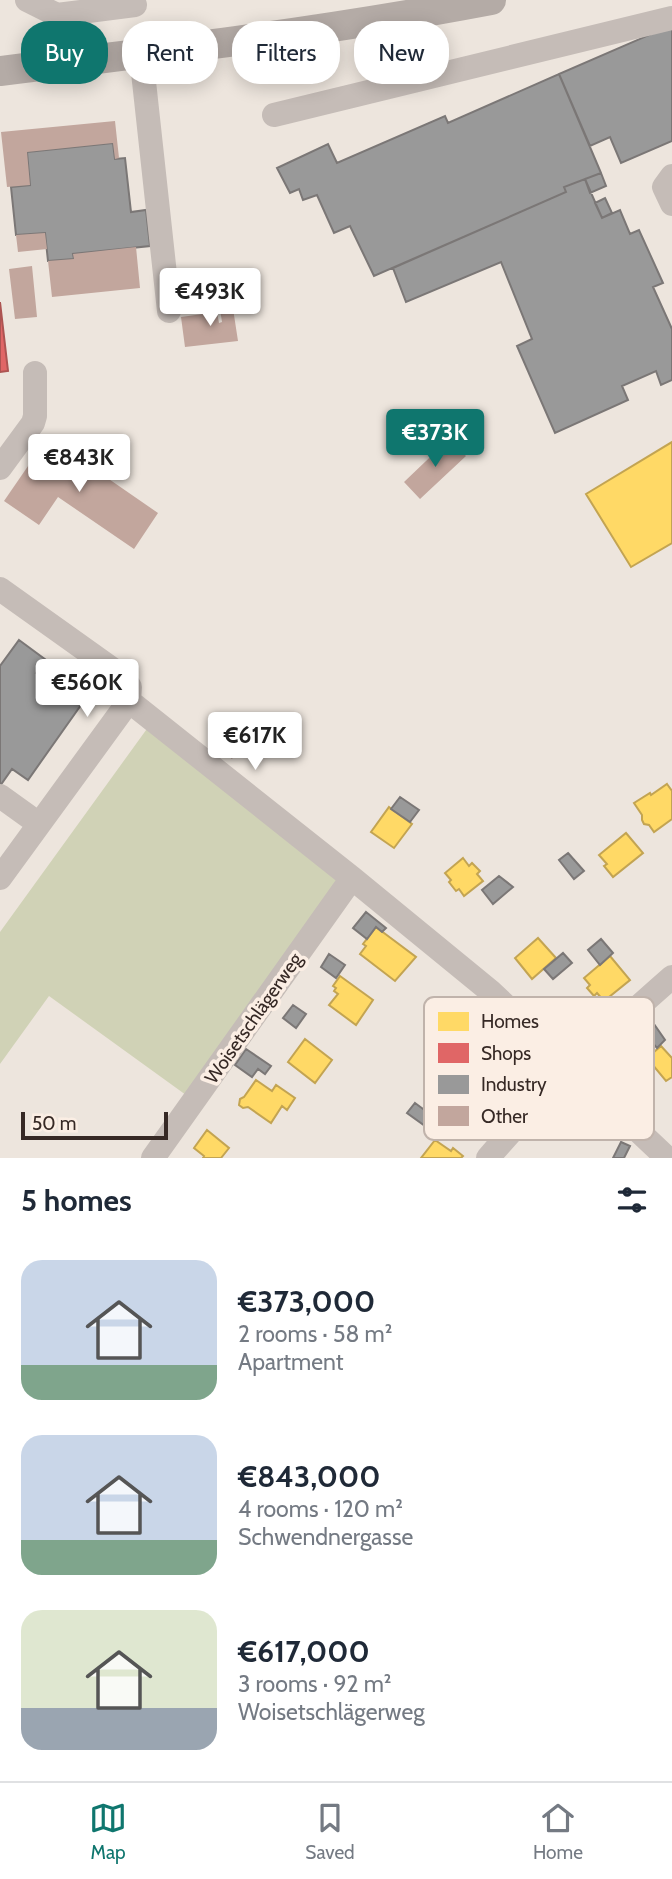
<!DOCTYPE html>
<meta charset="utf-8">
<style>
:root{--surface:#fff;--page:#f2f2f3;--text:#1f2937;--muted:#747a83;--line:#e0e1e3;--accent:#0f766e}
body{margin:0;font-family:Cabin,sans-serif;background:var(--page);color:var(--text);height:100vh;display:flex;flex-direction:column;font-size:26px;white-space:nowrap}
*{box-sizing:border-box;margin:0}
p{font-size:23px;color:var(--muted)}
.icon{flex:none;width:38px;height:38px;fill:none;stroke:currentColor;stroke-width:2;stroke-linecap:round;stroke-linejoin:round}
.map{position:relative;height:1158px;overflow:hidden}
.details{display:flex;flex-direction:column;background:var(--surface);flex:1}
.details>*{flex:none}
.hud{position:absolute;left:21px;top:21px;width:630px;height:63px;display:flex;gap:14px}
.scale{position:absolute;left:21px;bottom:18px;width:147px;box-sizing:border-box;padding-left:7px;border:4px solid #362925;border-top:0;font-size:19px;line-height:24px;white-space:nowrap;color:#362925;-webkit-text-stroke:5px #fbeee4;paint-order:stroke}
.price{position:absolute;translate:-50% -60px;padding:0 16px;border-radius:7px;background:#fff;color:#222;font-size:23px;line-height:46px;filter:drop-shadow(0 2px 4px #0008)}
.price::after{content:'';position:absolute;left:50%;top:42px;width:21px;height:16px;margin-left:-10px;background:inherit;clip-path:polygon(0 0,100% 0,50% 100%)}
.price.current{background:var(--accent);color:#fff}
ul{padding:0;list-style:none}
li{display:flex;align-items:center;gap:21px;height:175px;padding:0 21px}
li span{display:grid;place-items:center;flex:none;width:196px;height:140px;border-radius:21px;color:#555}
li>.icon{margin-inline-start:auto}
span .icon{width:84px;height:84px;fill:#fffc;stroke-width:1}
li b{font-size:30px}
h2{display:flex;justify-content:space-between;align-items:center;height:84px;padding:0 21px;font-size:30px}
.chip{padding:0 24px;border-radius:28px;background:var(--surface);box-shadow:0 4px 18px #0003;font-size:24px;line-height:63px}
.chip.current{background:var(--accent);color:#fff}
.tabs{display:flex;justify-content:space-around;align-items:center;height:98px;border-top:2px solid var(--line);background:var(--surface);font-size:19px;color:var(--muted)}
.tabs a{display:grid;justify-items:center;gap:4px}
.tabs .current{color:var(--accent)}
.map>svg:first-child{display:block}
</style>
<div class="map">
<svg width="672" height="1158" viewBox="0 0 672 1158">
<rect width="100%" height="100%" fill="#ede5dd"/>
<path fill="#d0d2b6" d="M149 726 340 880 186 1095 49 996 0 1064V932Z"/>
<path fill="#ffd966" stroke="#c3a452" stroke-width="2" d="M672 442V543L631 567 586 494Z
M667 784 672 791V819L654 832 649 825 644 824 642 820V815L634 803 650 793 651 795Z
M389 807 412 824 394 848 371 832Z
M626 833 643 853 613 877 604 866 607 864 599 855Z
M463 858 469 866 472 863 480 871 477 874 483 881 464 896 459 889 456 891 449 882 451 880 445 873Z
M376 927 416 957 395 981 360 954 366 946 363 944Z
M538 938 556 958 532 979 515 958Z
M610 956 630 980 604 1001 597 993 594 996 587 988 590 985 584 978Z
M340 976 373 1000 356 1025 329 1005 338 994 334 991 336 988 333 986Z
M305 1039 332 1060 315 1083 288 1062Z
M661 1046 672 1058V1077L666 1081 647 1058Z
M256 1080 272 1091 276 1085 295 1098 287 1110 282 1106 271 1123 248 1107 243 1108 239 1105 240 1099 244 1097Z
M207 1130 229 1148 221 1158H203L204 1156 194 1148Z
M435 1140 451 1151 453 1148 463 1156 461 1158H421Z"/>
<path fill="#e06666" stroke="#ad5452" stroke-width="2" d="M0 302 8 371 0 372Z"/>
<path fill="#999" stroke="#7b7776" stroke-width="2" d="M672 25V141L621 163 610 137 590 146 559 74Z
M559 74 601 173 564 187 566 192 374 276 350 226 334 233 317 195 303 200 299 189 290 193 277 168 328 144 337 163 445 116 448 123Z
M113 143 115 159 125 158 131 212 146 210 150 246 73 254 74 259 48 261 45 233 16 235 11 187 30 185 27 152Z
M601 173 606 186 590 193 585 179Z
M585 179 602 218 620 210 630 234 639 230 663 283 653 287 672 329V380L661 385 656 371 622 386 628 400 555 433 517 346 532 339 501 262 406 302 393 268 566 192 564 187Z
M605 198 612 213 602 218 595 203Z
M19 640 46 660 36 673 81 705 28 780 12 769 0 786V666Z
M400 797 419 810 410 822 391 809Z
M568 853 584 871 574 879 559 860Z
M499 876 513 887 493 904 482 890Z
M366 912 386 928 382 932 376 927 367 939 353 928Z
M601 939 613 953 600 965 588 950Z
M563 953 572 963 553 979 544 969Z
M329 954 345 965 336 978 321 967Z
M293 1005 306 1014 296 1028 283 1018Z
M654 1024 665 1040 657 1048 644 1033Z
M246 1049 271 1066 265 1074 258 1069 252 1077 235 1065Z
M415 1103 446 1126 439 1136 407 1113Z
M621 1142 630 1146 624 1158H613Z"/>
<path fill="#c2a69d" d="M115 121 119 158 115 159 113 143 27 152 30 185 7 187 1 132Z
M45 233 47 249 18 252 16 235Z
M136 247 140 288 52 297 48 261 74 259 73 254Z
M32 266 37 317 15 319 9 269Z
M232 302 238 341 185 347 181 317 217 312 219 323 222 322 219 303Z
M48 437 158 513 134 549 58 497 39 525 4 501Z
M448 440 459 451 460 450 466 456 420 499 404 482Z
M220 729 241 744 232 759 213 745 214 738Z"/>
<g fill="none" stroke-linecap="round" stroke-linejoin="round">
<path stroke="#c5bcb7" stroke-width="24" d="M27 0 57 15 135 5
M404 15 417 80
M141 54 169 311
M274 115 672 18
M672 176 664 187 672 204
M0 468 33 423 35 416V373
M0 589 122 676 130 687 129 701 0 878
M129 701 352 878 490 991 667 1158
M0 796 39 824
M153 1158 352 878
M488 1158C544 1092 607 1034 672 977"/>
<path stroke="#b4aba6" stroke-width="30" d="M0 71C164 51 328 31 491 0"/>
</g>
<g text-anchor="middle" stroke-width="7" stroke-linejoin="round" paint-order="stroke">
<g font-size="19" fill="#362925" stroke="#fbeee4">
<text transform="translate(253 1018) rotate(-55)" y="7">Woisetschlägerweg</text>
</g>
</g>
<rect x="424" y="997" width="230" height="143" rx="10" fill="#fbeee4" stroke="#c0b3ab" stroke-width="2"/>
<rect x="438" y="1012" width="31" height="19" fill="#ffd966"/>
<rect x="438" y="1043" width="31" height="20" fill="#e06666"/>
<rect x="438" y="1075" width="31" height="19" fill="#999"/>
<rect x="438" y="1106" width="31" height="20" fill="#c2a69d"/>
<g font-size="19" fill="#362925">
<text x="481" y="1028">Homes</text>
<text x="481" y="1060">Shops</text>
<text x="481" y="1091">Industry</text>
<text x="481" y="1123">Other</text>
</g>
</svg>
<div class="scale">50 m</div>
<b class="price" style="left:210px;top:328px">€493K</b>
<b class="price current" style="left:435px;top:469px">€373K</b>
<b class="price" style="left:79px;top:494px">€843K</b>
<b class="price" style="left:87px;top:719px">€560K</b>
<b class="price" style="left:255px;top:772px">€617K</b>
<div class="hud">
<a class="chip current">Buy</a>
<a class="chip">Rent</a>
<a class="chip">Filters</a>
<a class="chip">New</a>
</div>
</div>
<section class="details">
<h2>5 homes<svg class="icon" aria-label="filters" viewBox="0 0 24 24"><path d="M4 7h16M4 17h16"/><circle cx="9" cy="7" r="2"/><circle cx="15" cy="17" r="2"/></svg></h2>
<ul>
<li><span style="background:linear-gradient(#c9d6e8 75%,#7fa58c 0)"><svg class="icon" aria-label="home" viewBox="0 0 24 24"><path d="M3 11l9-7 9 7M6 9v11h12V9"/></svg></span><div><b>€373,000</b><p>2 rooms · 58 m²</p><p>Apartment</p></div></li>
<li><span style="background:linear-gradient(#c9d6e8 75%,#7fa58c 0)"><svg class="icon" aria-label="home" viewBox="0 0 24 24"><path d="M3 11l9-7 9 7M6 9v11h12V9"/></svg></span><div><b>€843,000</b><p>4 rooms · 120 m²</p><p>Schwendnergasse</p></div></li>
<li><span style="background:linear-gradient(#dfe7d0 70%,#9aa5b1 0)"><svg class="icon" aria-label="home" viewBox="0 0 24 24"><path d="M3 11l9-7 9 7M6 9v11h12V9"/></svg></span><div><b>€617,000</b><p>3 rooms · 92 m²</p><p>Woisetschlägerweg</p></div></li>
</ul>
</section>
<nav class="tabs">
<a class="current"><svg class="icon" aria-label="map" viewBox="0 0 24 24"><path d="M3 6l6-2 6 2 6-2v14l-6 2-6-2-6 2zM9 4v14M15 6v14"/></svg>Map</a>
<a><svg class="icon" aria-label="saved" viewBox="0 0 24 24"><path d="M7 4h10v16l-5-4-5 4z"/></svg>Saved</a>
<a><svg class="icon" aria-label="home" viewBox="0 0 24 24"><path d="M3 11l9-7 9 7M6 9v11h12V9"/></svg>Home</a>
</nav>
